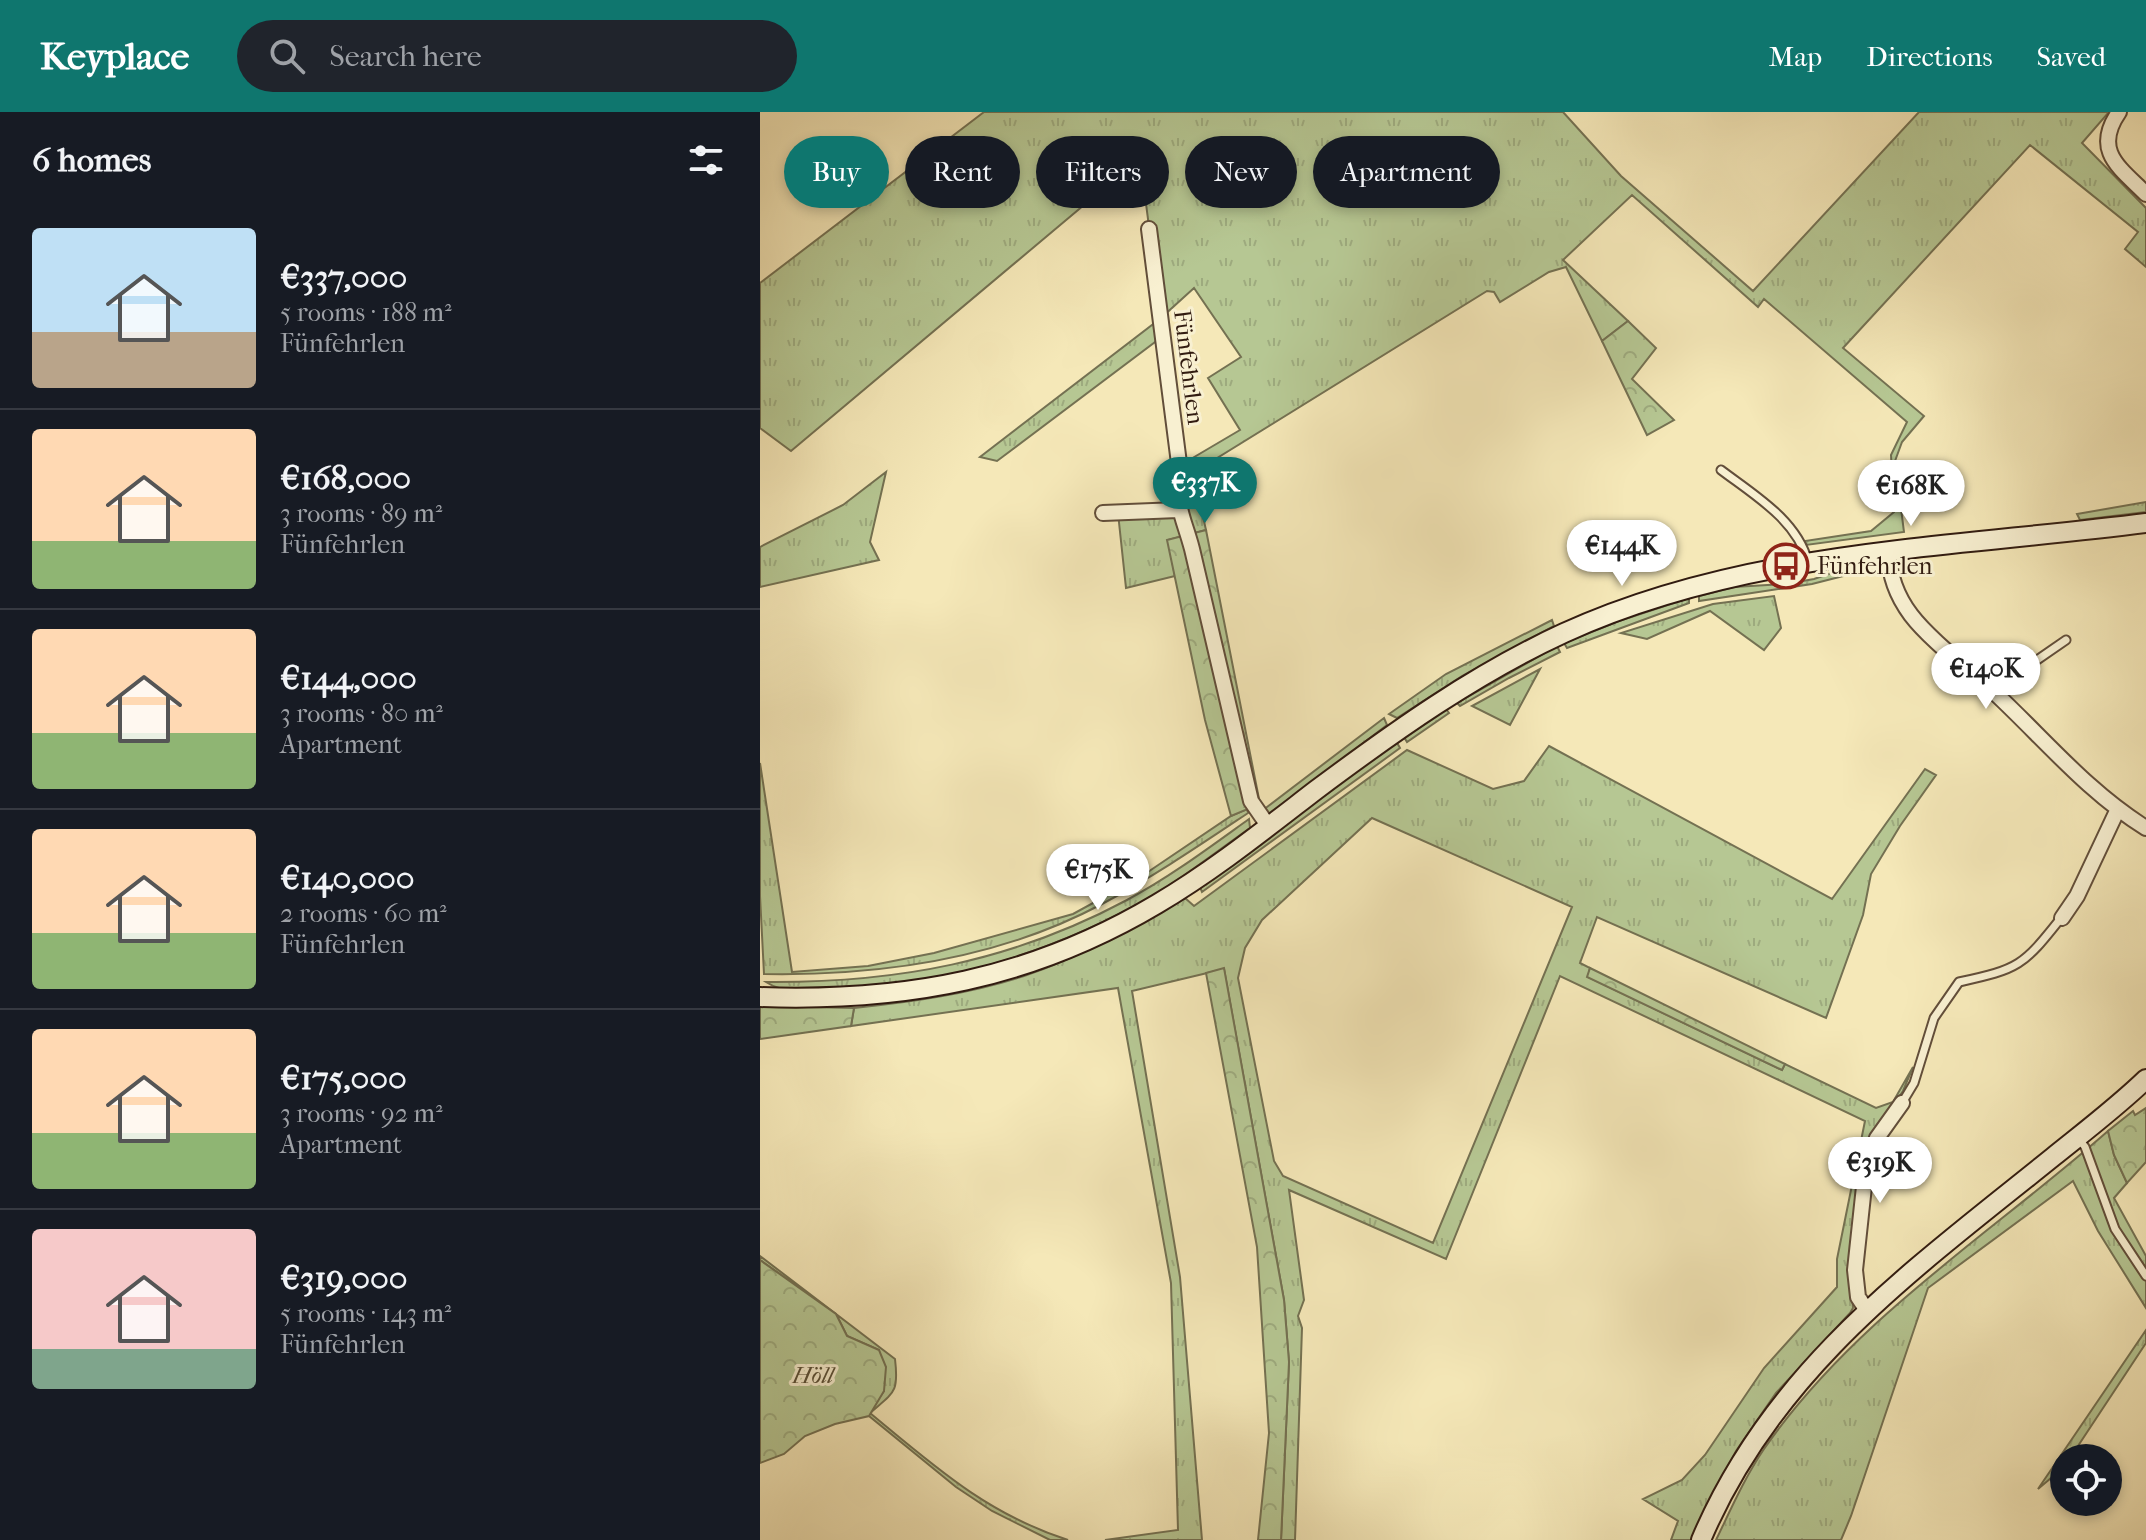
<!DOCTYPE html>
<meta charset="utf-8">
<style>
:root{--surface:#171b24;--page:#20242c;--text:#f1f3f6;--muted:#9ea1a6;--line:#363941;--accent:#0f766e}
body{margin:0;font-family:"IM FELL French Canon",serif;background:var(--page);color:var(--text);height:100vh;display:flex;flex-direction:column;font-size:30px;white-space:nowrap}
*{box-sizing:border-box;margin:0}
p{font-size:26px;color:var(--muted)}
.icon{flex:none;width:44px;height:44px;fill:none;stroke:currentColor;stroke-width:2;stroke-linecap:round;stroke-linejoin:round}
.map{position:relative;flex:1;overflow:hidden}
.side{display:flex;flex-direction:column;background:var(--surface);width:760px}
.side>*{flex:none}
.guide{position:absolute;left:24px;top:24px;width:760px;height:72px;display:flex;gap:16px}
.fabs{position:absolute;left:1290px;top:1332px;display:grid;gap:16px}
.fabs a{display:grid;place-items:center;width:72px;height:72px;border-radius:50%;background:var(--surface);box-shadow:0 4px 12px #0003;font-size:40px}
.price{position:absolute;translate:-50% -68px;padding:0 18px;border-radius:28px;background:#fff;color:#222;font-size:26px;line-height:52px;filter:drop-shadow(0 2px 4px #0008)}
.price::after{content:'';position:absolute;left:50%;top:48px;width:24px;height:18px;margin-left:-12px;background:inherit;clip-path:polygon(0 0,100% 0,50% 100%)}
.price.on{background:var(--accent);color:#fff}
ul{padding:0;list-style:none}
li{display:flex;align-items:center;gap:24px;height:200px;padding:0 32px}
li+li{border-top:2px solid var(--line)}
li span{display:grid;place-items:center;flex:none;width:224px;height:160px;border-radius:8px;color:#555}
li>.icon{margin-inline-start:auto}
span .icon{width:96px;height:96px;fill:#fffc;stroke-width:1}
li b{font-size:34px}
h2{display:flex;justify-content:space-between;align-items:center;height:96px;padding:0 32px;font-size:34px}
.tag{padding:0 28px;border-radius:36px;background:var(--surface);box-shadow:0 4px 12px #0003;font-size:28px;line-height:72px}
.tag.on{background:var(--accent);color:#fff}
header{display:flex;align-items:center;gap:48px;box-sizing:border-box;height:112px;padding:0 40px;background:var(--accent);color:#fff}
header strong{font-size:38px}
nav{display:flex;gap:44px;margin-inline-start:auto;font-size:28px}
.search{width:560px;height:72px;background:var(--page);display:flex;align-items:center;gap:20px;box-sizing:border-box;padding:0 28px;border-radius:44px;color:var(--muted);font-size:30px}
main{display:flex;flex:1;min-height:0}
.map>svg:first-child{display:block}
</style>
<header>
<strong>Keyplace</strong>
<div class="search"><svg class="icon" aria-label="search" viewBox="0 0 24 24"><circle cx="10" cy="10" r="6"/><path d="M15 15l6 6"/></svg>Search here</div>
<nav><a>Map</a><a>Directions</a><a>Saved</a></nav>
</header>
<main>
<section class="side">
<h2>6 homes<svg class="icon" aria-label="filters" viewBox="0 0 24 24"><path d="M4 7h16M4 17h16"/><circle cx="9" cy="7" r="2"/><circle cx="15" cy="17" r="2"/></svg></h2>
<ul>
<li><span style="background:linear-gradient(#bfe0f5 65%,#b9a48a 0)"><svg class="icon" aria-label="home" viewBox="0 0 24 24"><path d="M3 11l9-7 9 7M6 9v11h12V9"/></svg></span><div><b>€337,000</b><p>5 rooms · 188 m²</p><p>Fünfehrlen</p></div></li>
<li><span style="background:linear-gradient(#ffd9b3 70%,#8fb573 0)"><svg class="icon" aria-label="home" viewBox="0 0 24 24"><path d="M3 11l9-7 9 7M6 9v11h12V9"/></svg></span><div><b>€168,000</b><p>3 rooms · 89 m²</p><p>Fünfehrlen</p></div></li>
<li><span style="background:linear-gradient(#ffd9b3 65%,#8fb573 0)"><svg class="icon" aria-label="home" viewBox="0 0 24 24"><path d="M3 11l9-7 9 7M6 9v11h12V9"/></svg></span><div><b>€144,000</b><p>3 rooms · 80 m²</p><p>Apartment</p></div></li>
<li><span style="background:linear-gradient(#ffd9b3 65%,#8fb573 0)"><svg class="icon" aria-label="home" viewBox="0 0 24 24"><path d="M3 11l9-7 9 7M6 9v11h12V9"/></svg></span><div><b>€140,000</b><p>2 rooms · 60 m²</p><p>Fünfehrlen</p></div></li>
<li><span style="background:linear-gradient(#ffd9b3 65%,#8fb573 0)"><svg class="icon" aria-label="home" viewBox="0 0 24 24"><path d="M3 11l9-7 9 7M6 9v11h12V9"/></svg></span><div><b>€175,000</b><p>3 rooms · 92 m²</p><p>Apartment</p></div></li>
<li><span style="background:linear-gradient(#f6c9c9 75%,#7fa58c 0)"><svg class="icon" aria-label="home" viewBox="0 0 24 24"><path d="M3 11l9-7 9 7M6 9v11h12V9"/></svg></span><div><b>€319,000</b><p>5 rooms · 143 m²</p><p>Fünfehrlen</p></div></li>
</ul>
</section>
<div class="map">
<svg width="1386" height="1428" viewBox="0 0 1386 1428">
<defs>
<pattern id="grass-tufts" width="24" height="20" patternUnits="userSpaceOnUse" patternTransform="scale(2)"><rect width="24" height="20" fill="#b6c793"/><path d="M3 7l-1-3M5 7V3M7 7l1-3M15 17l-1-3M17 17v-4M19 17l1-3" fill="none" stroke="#9daa7e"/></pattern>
<pattern id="forest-crowns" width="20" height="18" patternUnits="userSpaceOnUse" patternTransform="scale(2)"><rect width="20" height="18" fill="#b6c793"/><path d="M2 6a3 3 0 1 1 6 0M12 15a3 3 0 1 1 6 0" fill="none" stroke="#9daa7e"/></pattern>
</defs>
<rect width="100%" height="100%" fill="#f5e8b8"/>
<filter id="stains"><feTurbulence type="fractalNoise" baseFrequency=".0025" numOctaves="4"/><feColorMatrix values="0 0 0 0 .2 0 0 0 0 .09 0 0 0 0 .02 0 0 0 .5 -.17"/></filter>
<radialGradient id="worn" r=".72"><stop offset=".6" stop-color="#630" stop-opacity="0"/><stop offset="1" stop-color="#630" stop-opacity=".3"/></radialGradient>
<path fill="url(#grass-tufts)" stroke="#747152" stroke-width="2" fill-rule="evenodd" d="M224 0H803L861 64 993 179 1159 0H1349L1322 31 1386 96V155L1365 137 1378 120 1270 33 1083 236 1164 304 1142 330 1135 349 1144 420 1046 433 1045 429 1111 419 1134 400 1131 343 1147 310 1004 187 998 195 872 83 803 148 868 209 842 229 806 155 789 160 740 190 734 180 727 179 433 361 446 418 408 428 415 464 366 476 358 401 418 398 419 354 480 318 448 266 481 245 434 176 401 206 403 224 237 349 220 345 401 206 380 46 31 339 0 316V171Z
M126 360 110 430 119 448 0 475V435L83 393Z
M1386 390V400L1320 408 1317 402Z
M1089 455 1107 458 1052 472 939 489V484L974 475 1026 472 1054 467Z
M1014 484 1021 516 1004 538 950 499 887 527 861 521 953 492Z
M929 486V491L807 536 804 531 859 509Z
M792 508 794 514 702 564 637 606 629 602 686 562Z
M797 534 800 540 749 566 700 594 697 591Z
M780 557 750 613 712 594Z
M686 597 689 601 647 630 644 625Z
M624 606 627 613 509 703 503 698Z
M636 629 640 636 442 780 440 775Z
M789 634 1072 787 1165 657 1176 663 1140 714 1111 762 1103 803 1066 906 837 805 820 851 830 856 828 865 1022 958 1025 952 1116 996 1133 990 1153 955 1143 979 1118 1015 1091 1171 1093 1196 1090 1201 1016 1281 976 1339 932 1428H911L918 1409 883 1387 922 1368 945 1343 1004 1256 1077 1175V1147L1105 1009 800 864 686 1147 529 1078 544 1188 538 1204 542 1216 535 1428H521L529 1250 524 1188 464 857 372 879 420 1165 442 1428H345L418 1418 411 1171 358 876 91 914 94 896C151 890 209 882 264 864 320 845 374 815 425 786L434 794 647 638 733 677 764 669ZM612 706 812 795 673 1131 523 1064 514 1049 478 866 485 836 502 808Z
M0 651 32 860 108 854 174 841 313 802 379 766 471 704 487 697 488 701C440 733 393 765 342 792 239 847 119 864 4 862L0 784Z
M489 707 490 716C450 744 412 775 369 797 282 843 181 873 83 877 59 878 27 884 6 870 136 871 251 850 367 788 410 765 450 735 489 707Z
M1348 1019 1354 1043 1367 1071 1354 1086 1386 1144V1196L1338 1119 1313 1069 1168 1176 1091 1404 1081 1428H956C971 1397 985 1365 1004 1337 1094 1207 1231 1122 1348 1019Z
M0 1144 135 1247C139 1281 134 1280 110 1301 174 1354 227 1402 308 1428H290L232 1399 196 1375 109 1304V1300L124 1279 119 1238 87 1224 76 1202 0 1148Z
M1386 1218V1231L1310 1346H1304V1355L1278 1377Z"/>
<path fill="url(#forest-crowns)" stroke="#747152" stroke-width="2" d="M868 209 896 236 872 267 914 308 887 323 842 229Z
M446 418 500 692 471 704 445 608 407 428Z
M464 856 524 1188 529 1250 521 1428H498L509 1321 497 1135 446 861Z
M830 856 1025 952 1022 958 827 865Z
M0 894 94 896 91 914 0 927Z
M1386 996V1050L1367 1071 1354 1043 1348 1019 1373 999 1375 1003Z
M0 1148 76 1202 87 1224 119 1238 126 1255 124 1279 109 1304 75 1312 45 1324 24 1342 0 1351Z"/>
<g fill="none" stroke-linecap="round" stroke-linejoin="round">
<g stroke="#624e3a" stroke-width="11">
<path id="service" d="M961 358C994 383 1037 408 1048 450
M1235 581 1241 573 1306 528
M1142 991 1154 971 1174 906 1199 870C1259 857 1263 854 1301 806
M1319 1027 1325 1035 1355 1117 1386 1164"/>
</g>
<g stroke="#624e3a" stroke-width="18">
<path id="minor" d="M1359 0C1332 39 1360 56 1386 82
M389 117 420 359C415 397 423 403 432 437L491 689 509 715
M343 401 418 398
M1128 440C1130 464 1136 483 1151 503 1170 528 1211 559 1236 582 1285 628 1329 681 1386 716
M1302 806 1317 784 1357 699
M1108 1200 1098 1185 1095 1158 1106 1056 1117 1026 1142 991"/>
</g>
<g stroke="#311b10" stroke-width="22">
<path id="secondary" d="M0 885C145 890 271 867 397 792 453 759 504 718 556 678 635 619 715 562 804 521 985 438 1191 436 1386 411
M941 1428C1013 1257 1153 1158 1293 1045 1324 1020 1357 995 1386 967"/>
</g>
<use href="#service" stroke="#f8f0d1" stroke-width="7"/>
<use href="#minor" stroke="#f8f0d1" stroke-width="14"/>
<use href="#secondary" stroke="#f8f0d1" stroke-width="18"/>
</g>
<defs>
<g id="bus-ring" transform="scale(2.3)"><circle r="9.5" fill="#f8f0d1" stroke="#8f2418" stroke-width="1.5"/><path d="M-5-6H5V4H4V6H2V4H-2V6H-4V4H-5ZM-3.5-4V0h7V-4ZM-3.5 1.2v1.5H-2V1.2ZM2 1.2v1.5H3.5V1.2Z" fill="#8f2418"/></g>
</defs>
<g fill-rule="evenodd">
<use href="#bus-ring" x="1026" y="454"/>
</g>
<g text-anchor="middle" stroke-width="6" stroke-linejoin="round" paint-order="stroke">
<g font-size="24" fill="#311b10" stroke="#f8f0d1">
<text transform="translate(429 255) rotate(83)" y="8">Fünfehrlen</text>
</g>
<g font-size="24" fill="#311b10" stroke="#f8f0d1" text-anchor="start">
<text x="1057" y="462">Fünfehrlen</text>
</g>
<g font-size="24" font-style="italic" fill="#594f37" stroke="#f8f0d1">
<text x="53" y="1271">Höll</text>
</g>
</g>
<rect width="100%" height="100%" filter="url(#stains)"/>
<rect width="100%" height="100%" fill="url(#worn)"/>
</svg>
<div class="fabs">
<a><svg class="icon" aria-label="locate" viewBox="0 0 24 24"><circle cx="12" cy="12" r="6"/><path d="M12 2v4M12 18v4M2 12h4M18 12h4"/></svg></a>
</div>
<b class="price on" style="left:445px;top:413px">€337K</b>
<b class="price" style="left:1151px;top:416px">€168K</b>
<b class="price" style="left:862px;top:476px">€144K</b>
<b class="price" style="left:1226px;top:599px">€140K</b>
<b class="price" style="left:338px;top:800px">€175K</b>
<b class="price" style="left:1120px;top:1093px">€319K</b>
<div class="guide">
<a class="tag on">Buy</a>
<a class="tag">Rent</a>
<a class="tag">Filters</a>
<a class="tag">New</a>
<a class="tag">Apartment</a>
</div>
</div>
</main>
